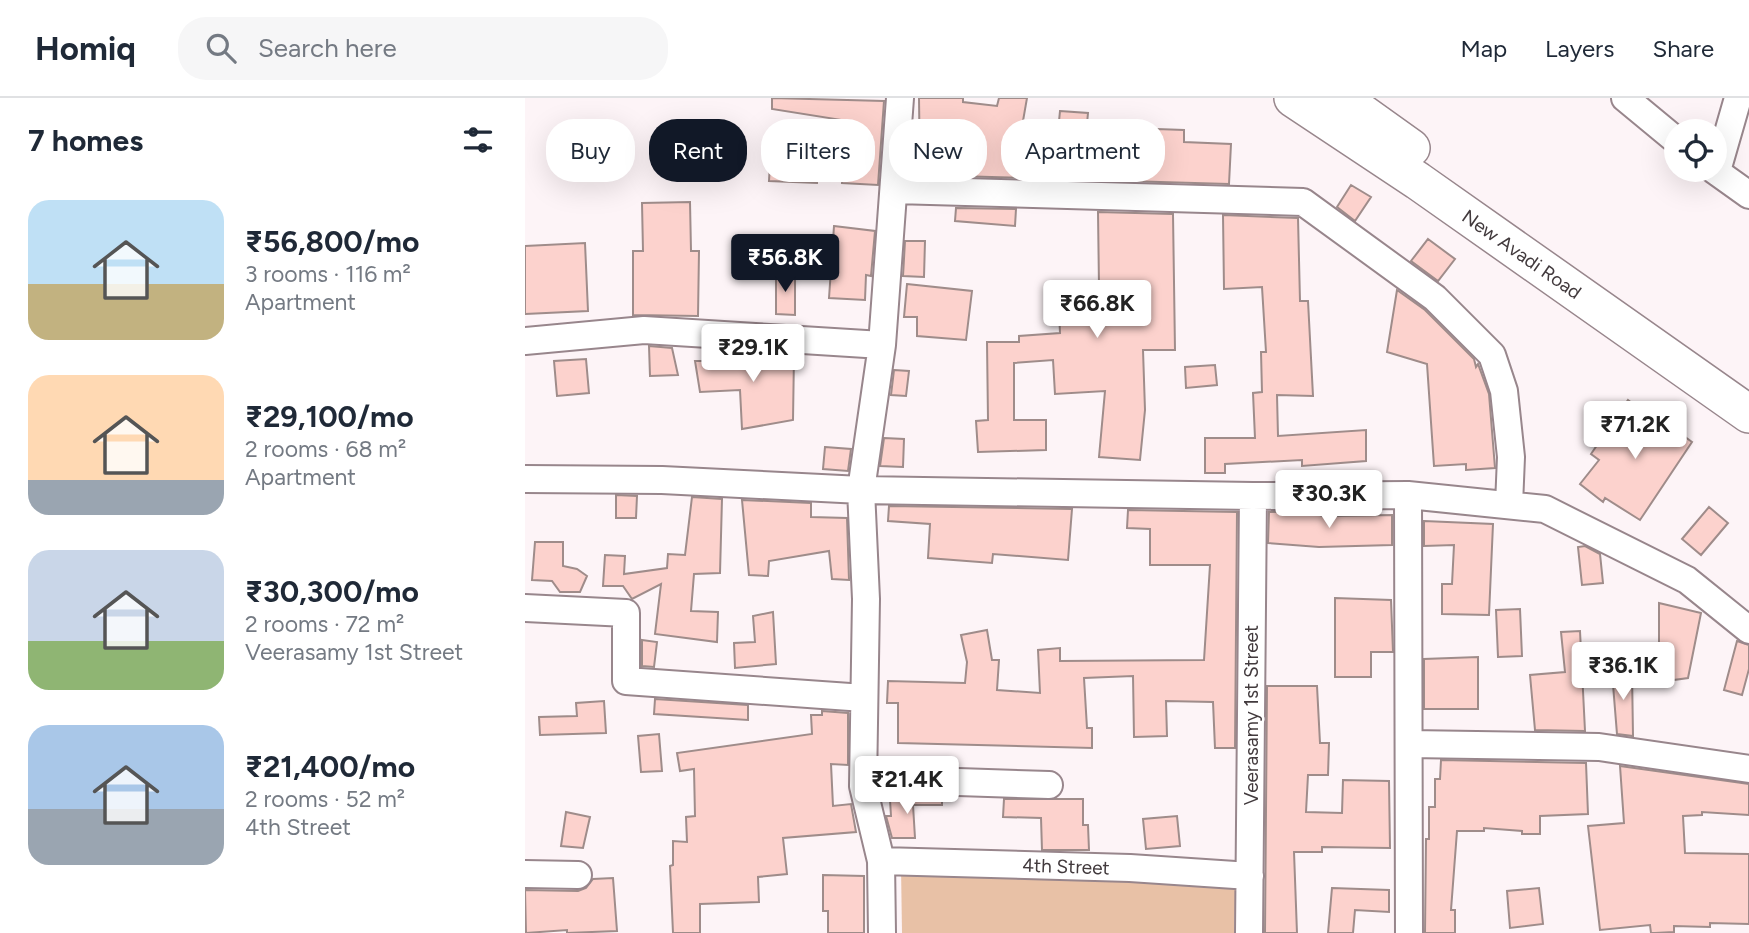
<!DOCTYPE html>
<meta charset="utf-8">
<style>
:root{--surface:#fff;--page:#f6f6f7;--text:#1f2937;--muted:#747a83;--line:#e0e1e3;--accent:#111827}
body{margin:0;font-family:Figtree,sans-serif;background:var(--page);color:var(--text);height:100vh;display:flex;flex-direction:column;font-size:26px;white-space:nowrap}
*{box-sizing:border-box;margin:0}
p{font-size:23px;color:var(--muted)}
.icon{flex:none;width:38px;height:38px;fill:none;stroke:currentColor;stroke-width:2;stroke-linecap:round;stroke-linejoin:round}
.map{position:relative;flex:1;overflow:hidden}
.sheet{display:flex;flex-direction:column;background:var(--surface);width:525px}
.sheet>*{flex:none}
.banner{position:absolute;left:21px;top:21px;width:665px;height:63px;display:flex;gap:14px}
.buttons{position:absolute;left:1139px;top:21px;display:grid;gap:14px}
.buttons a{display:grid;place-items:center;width:63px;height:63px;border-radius:50%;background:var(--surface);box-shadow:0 7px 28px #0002;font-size:35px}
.price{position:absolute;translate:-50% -60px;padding:0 16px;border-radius:7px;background:#fff;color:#222;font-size:23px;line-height:46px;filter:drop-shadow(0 2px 4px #0008)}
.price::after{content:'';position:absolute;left:50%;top:42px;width:21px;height:16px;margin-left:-10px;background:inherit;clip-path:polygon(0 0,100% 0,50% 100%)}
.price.current{background:var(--accent);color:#fff}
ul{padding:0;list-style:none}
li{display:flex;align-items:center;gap:21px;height:175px;padding:0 28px}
li span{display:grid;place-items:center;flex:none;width:196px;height:140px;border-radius:21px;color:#555}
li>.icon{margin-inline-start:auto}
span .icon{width:84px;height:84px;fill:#fffc;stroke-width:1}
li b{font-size:30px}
h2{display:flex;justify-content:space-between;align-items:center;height:84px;padding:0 28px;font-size:30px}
.pill{padding:0 24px;border-radius:28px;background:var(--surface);box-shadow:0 7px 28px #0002;font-size:24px;line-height:63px}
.pill.current{background:var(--accent);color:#fff}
header{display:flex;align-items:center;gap:42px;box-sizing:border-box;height:98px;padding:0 35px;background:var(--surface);border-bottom:2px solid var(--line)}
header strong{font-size:33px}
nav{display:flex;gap:38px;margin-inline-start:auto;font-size:24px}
.search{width:490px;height:63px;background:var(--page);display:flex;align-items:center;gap:18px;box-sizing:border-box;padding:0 24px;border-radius:28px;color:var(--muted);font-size:26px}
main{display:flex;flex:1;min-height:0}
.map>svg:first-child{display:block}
</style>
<header>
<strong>Homiq</strong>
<div class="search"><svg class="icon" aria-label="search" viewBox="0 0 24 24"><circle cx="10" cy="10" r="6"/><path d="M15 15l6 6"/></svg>Search here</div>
<nav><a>Map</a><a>Layers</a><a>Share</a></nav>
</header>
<main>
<section class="sheet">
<h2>7 homes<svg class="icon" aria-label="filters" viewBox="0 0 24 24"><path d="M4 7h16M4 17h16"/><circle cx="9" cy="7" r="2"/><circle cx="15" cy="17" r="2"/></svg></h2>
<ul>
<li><span style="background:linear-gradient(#bfe0f5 60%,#c2b280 0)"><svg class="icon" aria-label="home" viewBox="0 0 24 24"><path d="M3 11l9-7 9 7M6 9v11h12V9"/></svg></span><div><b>₹56,800/mo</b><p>3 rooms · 116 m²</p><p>Apartment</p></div></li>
<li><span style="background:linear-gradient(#ffd9b3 75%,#9aa5b1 0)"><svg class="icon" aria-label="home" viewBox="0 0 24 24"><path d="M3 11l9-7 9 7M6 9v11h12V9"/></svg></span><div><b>₹29,100/mo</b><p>2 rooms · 68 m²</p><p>Apartment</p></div></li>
<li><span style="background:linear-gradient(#c9d6e8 65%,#8fb573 0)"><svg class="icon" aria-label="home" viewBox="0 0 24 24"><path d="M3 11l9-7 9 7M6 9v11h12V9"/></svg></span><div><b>₹30,300/mo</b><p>2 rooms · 72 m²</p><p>Veerasamy 1st Street</p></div></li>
<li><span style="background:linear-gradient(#a9c7e8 60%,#9aa5b1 0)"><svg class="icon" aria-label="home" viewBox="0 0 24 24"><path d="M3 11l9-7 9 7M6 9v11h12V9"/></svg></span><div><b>₹21,400/mo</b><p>2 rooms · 52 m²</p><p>4th Street</p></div></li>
</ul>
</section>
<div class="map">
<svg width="1224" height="835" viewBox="0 0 1224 835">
<rect width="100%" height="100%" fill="#fdf4f7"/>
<path fill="#e8c1a6" d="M376 769 711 785 709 835H377Z"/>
<path fill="#fcd2cd" stroke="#9f8c8a" stroke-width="2" d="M247 0 359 3 353 87 317 85 323 23 247 11Z
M394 0H438V4L472 8 474 0H502L495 40 504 41 500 80 395 77Z
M535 13 563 15 561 36 631 42 632 31 659 32V44L706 46 704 86 566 82 568 57 531 54Z
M160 44 192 46 191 64 159 62Z
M245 65 293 67 292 85 244 83Z
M826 87 846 99 830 123 812 109Z
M165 104 166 153H174L173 218 108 217V153H118L117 105Z
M431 110 491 111 490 128 430 123Z
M573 114 648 116 650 252H618L620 312 615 362 574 359 580 293 530 296 528 262 489 265V322H521V352L453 354 451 323 463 322 462 244H494V238L535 235 534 214 544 213V190L574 189Z
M698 117 773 120 775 203H783L788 298 752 297 753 338 841 332V363L777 368V362L700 366V375H680V340H730L728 295 737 294 736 254H741L737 189 699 191Z
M309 128 350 133 346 178 341 177 340 202 304 200Z
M903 141 930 161 913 183 886 163Z
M380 143H400L399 179 378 178Z
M60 145 63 213 0 216V148Z
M251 175 270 176V217L251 216Z
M382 186 447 193 441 242 392 238V219H379Z
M872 192 900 212 949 261 951 269 953 266 964 296 970 370 941 372V366L909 368 902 266 862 254Z
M124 248 147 250 153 277 125 278Z
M220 254 269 257 268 322 217 331 215 292 175 294 170 263H189L188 258Z
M61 261 64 295 32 298 29 263Z
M690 267 692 287 661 290 660 269Z
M369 272 384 273 381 298 366 297Z
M1103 302 1139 330 1142 326 1167 344 1115 422 1080 400 1078 404 1055 386 1074 362 1066 356Z
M359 340 379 341 378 369 355 368Z
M300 349 326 351 323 373 298 371Z
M91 397 112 398 111 420H91Z
M167 399 197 401 195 475 169 476 166 513 193 514 192 544 130 536 136 486 107 501 98 488H78L80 457 100 458 99 476 142 470 143 456 160 457Z
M217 402 286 405V419L322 420 324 482 307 481 304 453 244 463 243 478 224 477Z
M364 408 547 411 543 462 468 456 467 465 403 460 405 426 363 423Z
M1184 409 1203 425 1176 457 1157 441Z
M603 412 712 414 710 650H690L688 604 641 603 642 638 609 639 608 578 559 580 562 630H567V650L373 645V605H362L363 583 440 585 442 564 436 537 462 532 467 562H474L472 592 515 595 513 552 535 550V563L679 562 685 467H625V431L602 430Z
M776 413 799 418 867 417V447L794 449 743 445 744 414Z
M899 423 968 426 964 517 917 516V486H927L929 447 899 448Z
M10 444H38V468L52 471 62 478 55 494H35L27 483 7 482Z
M1060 448 1075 456 1078 485 1057 487 1053 449Z
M810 500 866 502 868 554H846V579H810Z
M1134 505 1176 515 1163 580 1134 584Z
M995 511 997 558 973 559 971 512Z
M248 514 251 566 210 570 209 545 230 544 228 518Z
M1055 533 1060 633 1010 632 1005 577 1040 574 1036 534Z
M117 542 132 544 129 569 117 568Z
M1212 543 1224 547V571L1217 597 1199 592Z
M953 559V611H899V561Z
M1087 574H1107L1108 638 1092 636Z
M742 588H792L795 645H804L803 677H783L781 714 817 715 818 682 864 683 865 750 797 749V754H769L772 835H740Z
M130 601 223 607V622L129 616Z
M79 603 81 635 15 637 14 619 52 618 51 605Z
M297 613 323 615V667L306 666 308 708 326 706 331 734 258 740 262 776 233 779 234 804 175 806V835H148L145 768 148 767V743L162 744 161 719 170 718 169 671 155 673 152 655 287 636 286 617H297Z
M134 636 137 673 116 674 113 638Z
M916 662 1061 665 1063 716 1015 718V736H997V733L959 730V733H932L926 812H930V835H900L901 741H904V709H910V681H915Z
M1095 668 1224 686V717L1177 714V717L1158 718 1160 755 1224 756V826L1185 825V829L1149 828V834L1130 835H1126L1125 827 1075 832 1063 728 1099 725Z
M417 699V707H388L390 740H367L361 718H366L365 702Z
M479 701H558V727H563L564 752H517L516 720 478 719Z
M41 714 65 719 58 750 36 748Z
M652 718 655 748 621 751 618 721Z
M298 777 339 778V835H303V813H298Z
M88 780 92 833 42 835V832L1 835 0 792 53 793 61 790 68 781Z
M807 790 864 792V814L830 812 828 835H803Z
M1014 790 1018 826 985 830 982 793Z"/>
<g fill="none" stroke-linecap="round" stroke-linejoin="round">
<g stroke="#98868c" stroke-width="30">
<path id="minor" d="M1100 0 1152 43
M1189 72 1224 97
M1192 73 1213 0
M370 92 778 104 910 200 967 257 979 293 986 359 984 407
M0 243 119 232 357 247
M0 381 137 382 336 392 728 398 883 397 1020 411 1162 482 1224 532
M883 397 884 835
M0 510 101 515V583L339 600
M885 646 1074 649 1224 671
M338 688 403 683 524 687
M356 763 605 770 725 778
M0 776 53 777
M357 835 356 763 338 688 341 501 336 392 357 247 375 0
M724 835 728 398"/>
</g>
<g stroke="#98868c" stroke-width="40">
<path id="secondary" d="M768 0 893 83 1224 316
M816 0 886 50"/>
</g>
<use href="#minor" stroke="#fff" stroke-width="26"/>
<use href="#secondary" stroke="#fff" stroke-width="37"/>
</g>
<g text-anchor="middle" stroke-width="5" stroke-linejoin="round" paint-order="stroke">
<g font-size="19" fill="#423a3d" stroke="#fff">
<text transform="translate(997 156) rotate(35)" y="7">New Avadi Road</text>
<text transform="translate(726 617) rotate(-90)" y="7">Veerasamy 1st Street</text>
<text transform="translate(541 768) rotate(2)" y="7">4th Street</text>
</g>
</g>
</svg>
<div class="buttons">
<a><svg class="icon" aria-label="locate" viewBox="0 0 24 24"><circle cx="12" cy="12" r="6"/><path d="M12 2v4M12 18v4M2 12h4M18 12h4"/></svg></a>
</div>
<b class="price current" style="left:260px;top:196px">₹56.8K</b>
<b class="price" style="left:572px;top:242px">₹66.8K</b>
<b class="price" style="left:228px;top:286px">₹29.1K</b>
<b class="price" style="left:1110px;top:363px">₹71.2K</b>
<b class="price" style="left:804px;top:432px">₹30.3K</b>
<b class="price" style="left:1098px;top:604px">₹36.1K</b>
<b class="price" style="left:382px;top:718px">₹21.4K</b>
<div class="banner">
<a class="pill">Buy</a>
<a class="pill current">Rent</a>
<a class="pill">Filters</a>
<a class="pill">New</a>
<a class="pill">Apartment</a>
</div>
</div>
</main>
